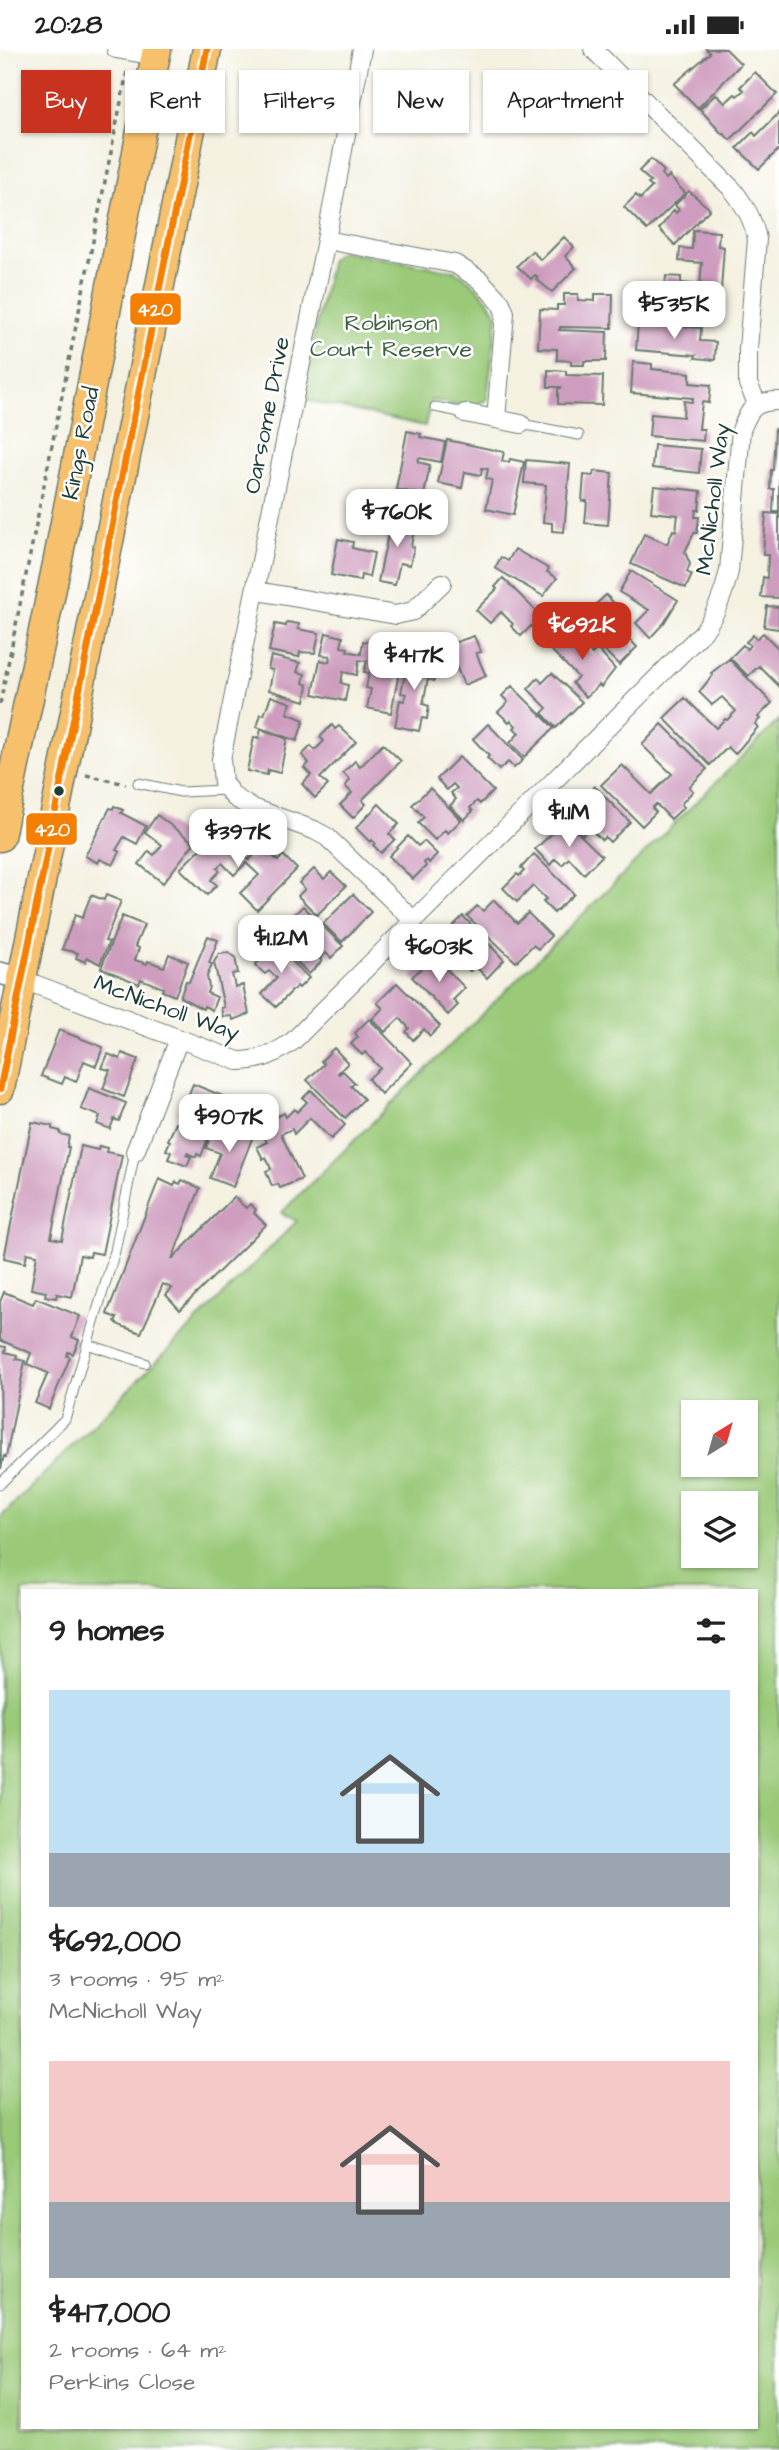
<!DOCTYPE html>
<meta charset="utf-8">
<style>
:root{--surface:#fff;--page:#f2f2f2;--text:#222;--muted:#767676;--accent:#c8321e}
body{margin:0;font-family:"Architects Daughter",sans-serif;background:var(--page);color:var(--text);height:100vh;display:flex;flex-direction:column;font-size:26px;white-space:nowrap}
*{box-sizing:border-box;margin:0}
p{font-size:23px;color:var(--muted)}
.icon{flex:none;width:38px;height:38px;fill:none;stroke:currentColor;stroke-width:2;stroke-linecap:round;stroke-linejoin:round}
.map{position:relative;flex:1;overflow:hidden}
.drawer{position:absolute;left:21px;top:1540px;width:737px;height:840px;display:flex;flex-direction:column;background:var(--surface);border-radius:0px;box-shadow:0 2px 5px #0004}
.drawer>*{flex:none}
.top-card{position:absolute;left:21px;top:21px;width:738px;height:63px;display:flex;gap:14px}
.needle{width:46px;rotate:37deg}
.tools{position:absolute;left:681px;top:1351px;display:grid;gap:14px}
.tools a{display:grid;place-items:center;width:77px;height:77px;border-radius:0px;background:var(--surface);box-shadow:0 2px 5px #0004;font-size:35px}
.price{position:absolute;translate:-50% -60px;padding:0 16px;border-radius:14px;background:#fff;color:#222;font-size:23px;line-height:46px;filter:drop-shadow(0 2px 4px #0008)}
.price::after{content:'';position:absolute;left:50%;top:42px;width:21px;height:16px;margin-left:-10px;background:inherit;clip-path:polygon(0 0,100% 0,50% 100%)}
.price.selected{background:var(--accent);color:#fff}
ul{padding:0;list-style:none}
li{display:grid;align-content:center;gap:14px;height:371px;padding:0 28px}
li span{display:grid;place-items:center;height:217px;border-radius:0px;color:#555}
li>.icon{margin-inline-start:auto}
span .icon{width:126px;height:126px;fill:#fffc;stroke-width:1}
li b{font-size:30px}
h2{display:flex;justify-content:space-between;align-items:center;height:84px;padding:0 28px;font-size:30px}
.tag{padding:0 24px;border-radius:0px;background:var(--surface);box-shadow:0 2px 5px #0004;font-size:24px;line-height:63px}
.tag.selected{background:var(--accent);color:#fff}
.status{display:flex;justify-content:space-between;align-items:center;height:49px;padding:0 35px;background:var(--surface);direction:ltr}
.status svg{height:19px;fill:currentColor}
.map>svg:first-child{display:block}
</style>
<div class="status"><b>20:28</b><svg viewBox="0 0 49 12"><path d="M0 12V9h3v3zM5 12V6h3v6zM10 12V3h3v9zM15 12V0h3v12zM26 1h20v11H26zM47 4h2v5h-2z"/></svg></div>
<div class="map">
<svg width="779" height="2401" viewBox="0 0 779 2401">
<rect width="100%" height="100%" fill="#fff"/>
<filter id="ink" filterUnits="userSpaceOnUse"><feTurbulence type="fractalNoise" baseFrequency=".0143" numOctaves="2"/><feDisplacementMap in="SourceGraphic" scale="14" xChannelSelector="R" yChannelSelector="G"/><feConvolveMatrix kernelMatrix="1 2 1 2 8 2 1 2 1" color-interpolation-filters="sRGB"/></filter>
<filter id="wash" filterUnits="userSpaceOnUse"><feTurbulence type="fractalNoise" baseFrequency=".00686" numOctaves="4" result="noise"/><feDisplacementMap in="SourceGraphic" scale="28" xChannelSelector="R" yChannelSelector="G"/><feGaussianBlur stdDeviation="1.57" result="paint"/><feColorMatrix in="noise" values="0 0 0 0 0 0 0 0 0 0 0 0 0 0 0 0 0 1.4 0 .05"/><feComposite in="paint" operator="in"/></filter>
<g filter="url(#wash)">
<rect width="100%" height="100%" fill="#f4f1e1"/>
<path fill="#9ac978" stroke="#5c8356" stroke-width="2" fill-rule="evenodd" d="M340 202 455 222C471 232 490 249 497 267L487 350C472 363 449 354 431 351L425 377 300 350 331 210Z
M779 671V2401H0V1469L297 1172 281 1164ZM746 1363V1416H693V1363ZM746 1454V1507H693V1454ZM23 1542H756V2378H23Z"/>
<g id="blocks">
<path fill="#ce9cbe" d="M706 0H726L741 15 698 59 674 35 710 4Z
M755 23 777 45 730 91 723 84 722 85 700 60 716 45 725 54 735 45 737 47 744 41 740 38Z
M779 64V100L759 120 737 99 753 83 756 87Z
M651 110 664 122 661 125 666 130 669 127 685 144 647 181 624 158 636 146 640 150 652 138 648 135 651 133 639 122Z
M689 142 710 160 675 196 659 180 674 161 676 164 679 161 675 156Z
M693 181 719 183 718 197 724 198 721 241H716V267L694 265V262L647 258 649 234 665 236 666 227 681 228V234L700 236 702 214 679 212 680 199 692 200Z
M564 188 574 198 565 207 576 219 552 243 536 230 538 228 535 226 531 230 517 217 532 202 541 211Z
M564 245H578V251L595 252V245H613L612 279 560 278V281H558L607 283 606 312H584V316H571V312L557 311V300L538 299 540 260 557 261V256H564Z
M638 274 701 279 700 292 716 293 715 311 695 309 696 306 636 301Z
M633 313 652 315V320L690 324V334L711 336 709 354 702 353 699 380H704L703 392 649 387 651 365 683 368 684 352 692 353 693 349 631 344Z
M548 321 566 322V326L603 327 602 356 558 355V340L562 338H548Z
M775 380 779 381V463H773L774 440H770L771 421H773Z
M407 382 421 385 420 388 445 393 441 413 419 409 418 413 430 416 424 446 396 440Z
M447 391 504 403 502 412 509 413 510 410 524 413 513 466 486 460 492 431 486 430 488 420 482 419 481 426 465 423 462 439 438 434Z
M654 396 701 400 699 424 652 419Z
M526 411 570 415 564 483 552 482V474L543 473 546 436 524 434Z
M594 422 612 424 608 476 585 474 587 452H582L584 426 593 427Z
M654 437 701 442 699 461H696L695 468H699L697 484H694L685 503 690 515 687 523 692 526 686 539 631 515 644 485 667 495 673 481 676 482 678 466 651 463Z
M766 464 779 465V549L761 548 763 528 767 529 768 506H763Z
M401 467 416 470 411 497 414 498 410 516 400 514 395 536 378 533 391 471 400 473Z
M338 490 353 493 352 499 374 504 369 528 361 526 360 532 331 526Z
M515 500 549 520 547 523 557 529 543 547 495 519 501 508 508 512Z
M631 522 678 551 664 574 650 589 636 574 649 561 619 543Z
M503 529 544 570 534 580 531 577 521 587 511 577 513 575 501 563 490 574 476 561 497 540 495 538Z
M606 546 621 561 614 567 621 574 619 576 626 584 624 585 637 598 619 616 582 579 598 563 593 558Z
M767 557 779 558V580L764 578Z
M287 573 299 575 298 580 319 584 315 604 300 603 299 608 269 602 275 575 286 577Z
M566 579 592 605 597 600 615 620 601 638 599 636 586 648 572 634 578 628 547 597Z
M326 584 343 588 341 598 348 599 347 602 361 605 363 592 381 596 378 607 387 609 388 605 402 608 391 664 367 659 371 640 366 639 369 624 364 623 367 612 359 611 357 626 343 623 341 634 348 636 345 652 313 645 320 611 329 613 330 607 321 606Z
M763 584 779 600V637L759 617 748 627 730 609 743 596 747 600 750 596 746 593 753 586 756 590Z
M474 587 481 603 476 604 486 627 464 636 447 596Z
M406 600 423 603 420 620 435 623 434 632 428 630 423 655 429 657 427 670 422 669 419 682 395 677 400 651 404 652 406 645 401 644 406 620 402 619Z
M271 607 300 614 297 623 305 625 303 634 308 636 305 652 269 641 273 621 268 620Z
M729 610 772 654 758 668 760 670 755 675 758 678 735 705 728 698 710 716 664 669 685 649 716 679 725 670 727 671 736 662 722 648 712 656 699 643 713 626 711 624Z
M552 624 582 653 556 679 542 664 547 659 528 640 538 629 542 634Z
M512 637 554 679 524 708 510 694 519 684 514 679 516 677 511 671 509 673 498 663 508 653 502 647Z
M271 647 291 654 287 664 304 671 297 692 257 678 261 665 264 666Z
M488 675 523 711 514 719 508 713 499 721 487 709 489 707 473 690Z
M662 675 707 720 689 738 693 742 681 755 684 758 671 770 656 755 652 759 656 763 642 777 601 736 622 716 651 745 672 725 642 696Z
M332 676 335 680 339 677 356 693 320 729 328 736 315 749 302 735 311 726 304 719 309 714 302 706 311 697 315 701 324 692 320 688Z
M261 680 287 690 280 724 268 721 267 726 247 722 254 688 259 689Z
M383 695 401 712 362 751 366 755 353 769 340 756 352 744 345 737 350 731 343 724 355 712 360 718Z
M459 708 493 742 480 755 477 752 470 759 473 762 464 771 450 757 456 750 451 744 457 739 453 735 447 741 437 730Z
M594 737 630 773 610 793 605 788 602 791 593 783 597 779 593 776 582 786 568 772 579 761 577 759Z
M430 739 461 771 448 784 445 781 435 791 418 774 424 768 412 756Z
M379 755 399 775 389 785 395 790 381 804 373 796 375 794 372 791 370 793 356 779Z
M114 757 123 761 121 764 146 777 137 795 124 788 116 801 120 803 113 816 100 810 98 814 85 807 110 759 113 760Z
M157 766 194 794 163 834 139 815 149 802 154 806 162 796 145 783Z
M566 772 602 807 584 825 569 809 562 816 555 810 550 816 535 800Z
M219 781 249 811 263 797 278 812 283 806 297 820 257 861 240 844 259 826 246 814 234 826 222 814 217 819 220 822 211 831 217 836 207 846 180 820Z
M408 787 418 797 424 792 437 805 429 814 427 811 424 814 426 817 413 830 389 807Z
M534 805 574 845 554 864 543 853 546 850 533 837 517 853 503 839 517 825 519 827 524 822 521 819Z
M314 820 324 830 331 823 346 837 317 866 298 847 305 840 299 834Z
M353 845 371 863 342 893 323 875Z
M91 846 104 851 106 846 121 852 105 892 109 893 100 915 87 908 85 913 76 909 78 904 62 900 75 866 82 869Z
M494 851 517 874 528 864 551 887 538 900 533 896 516 913 467 867 477 857 483 862Z
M303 857 343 897 331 909 326 904 320 910 322 912 309 925 295 911 307 898 295 885 288 893 277 883Z
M122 867 144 876 135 897 139 899 135 911 147 915 148 912 164 918 169 905 188 913 175 947 162 942 163 939 141 930 139 935 101 919Z
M463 867 504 911 487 929 475 917 470 922 455 907 447 914 431 899Z
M208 887 218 891 209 914 212 915 207 927 209 938 207 944 217 948 212 961 204 957 203 960 180 948 186 932 189 933Z
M276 896 309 929 299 939 297 937 276 958 262 945 277 929 269 922 265 925 255 916Z
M228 904 235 908 238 924 232 925 235 938 243 936 249 965 233 971 232 967 223 968 221 959 224 958 214 913 219 905Z
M434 907 465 939 453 951 458 956 448 966 412 928Z
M397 934 440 977 430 987 424 980 413 991 406 983 409 979 400 969 385 983 372 970 383 959 377 954Z
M369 970 412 1014 381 1045 368 1030 380 1019 365 1003 362 1006 351 995 358 988 355 984Z
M59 981 103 998 96 1017 84 1012 76 1033 65 1028 62 1035 41 1027Z
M334 999 348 1014 338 1024 339 1025 343 1022 355 1034 351 1037 364 1050 345 1069 307 1031 324 1015 321 1012Z
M122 1004 138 1010 124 1048 103 1040 110 1021 102 1019 108 1005 120 1010Z
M193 1035 225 1048 218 1067 209 1064 204 1077 177 1064 182 1050 186 1052Z
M89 1039 126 1054 119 1072 114 1070 110 1080 97 1075 100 1067 81 1060Z
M311 1041 345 1076 331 1090 310 1069 294 1085 292 1080 281 1085 302 1130 280 1139 278 1135 272 1137 266 1122 271 1120 266 1108 263 1110 257 1098 267 1093 264 1087 273 1084 268 1072 284 1064 286 1068 294 1060 297 1063 307 1053 303 1049Z
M32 1073 52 1077V1080L60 1082V1085L69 1087 67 1098H69L51 1189 62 1191 81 1097 98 1101 99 1097 107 1099 106 1103 122 1106 102 1205 91 1203 90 1208 80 1206 72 1248 57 1245 56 1249 45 1247 46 1243 31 1240 37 1206 27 1204 25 1214 4 1209Z
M176 1074 209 1087 201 1107 197 1105 196 1108 187 1104 186 1106 191 1108 187 1117 168 1110 171 1103 166 1101 170 1092 168 1091Z
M233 1079 253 1087 233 1138 210 1129 220 1104 206 1099 213 1080 230 1087Z
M159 1130 174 1137 176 1133 180 1135 182 1131 200 1139 172 1210 234 1148 246 1159 250 1155 256 1161 254 1164 266 1176 180 1261 166 1246 172 1239 163 1235 141 1284 119 1276 115 1272 117 1269 107 1265Z
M4 1243 33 1255 36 1249 80 1267 72 1288 79 1291 73 1305 68 1303 67 1307 70 1308 49 1360 35 1354 48 1324 27 1315 31 1304 0 1291V1253Z
M0 1297 6 1298 5 1303 17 1306 16 1310 25 1312 6 1408 4 1407 1 1420Z"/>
</g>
</g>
<g filter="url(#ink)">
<use href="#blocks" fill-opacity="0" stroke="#6a7c71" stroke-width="2"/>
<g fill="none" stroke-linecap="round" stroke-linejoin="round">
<g stroke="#6a7c71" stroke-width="11">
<path id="service" d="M435 358 465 364
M521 375 579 386
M138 734 181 743 226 741
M87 1295 145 1314
M0 1435 65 1370 115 1202 135 1103"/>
</g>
<g stroke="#6a7c71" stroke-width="20">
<path id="minor" d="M116 0 156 7
M362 0 326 191 221 710 223 734 234 748 250 758 314 781 327 788 414 872
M593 0 733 141C745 157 753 170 757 190L748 300V335L757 354
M326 191 455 215 480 231 501 254 505 264 496 370
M465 364 521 375
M257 542 396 566 413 562 442 534
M21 930 238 1012C261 1012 275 1005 293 992L703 583C717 563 724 545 729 522L741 381C750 359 754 352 779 352
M135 1103 179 990"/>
</g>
<g stroke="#6a7c71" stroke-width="24">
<path id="tertiary" d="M0 924 21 930"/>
</g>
<g stroke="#6a7c71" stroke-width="31">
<path id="primary" d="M0 788 57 515 157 0
M0 1040 207 0"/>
</g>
<path stroke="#6a7c71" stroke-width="3.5" stroke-dasharray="5 5" stroke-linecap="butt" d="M0 655 128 18
M86 726 126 735"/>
<use href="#service" stroke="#fff" stroke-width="9"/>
<use href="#minor" stroke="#fff" stroke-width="18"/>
<use href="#tertiary" stroke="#fff" stroke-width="21"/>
<use href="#primary" stroke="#f7c06c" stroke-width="28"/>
<g stroke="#fff" stroke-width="12">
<path id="bus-1" d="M0 1040 207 0"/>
</g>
<use href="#bus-1" stroke="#f47f03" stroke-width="7"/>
</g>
</g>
<circle fill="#1f3d34" stroke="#fff" stroke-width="2.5" cx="59" cy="742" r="6"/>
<g text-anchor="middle" stroke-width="5" stroke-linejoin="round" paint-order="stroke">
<g font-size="23" fill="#3e6045" stroke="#fff">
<text x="391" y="281">Robinson<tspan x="391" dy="26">Court Reserve</tspan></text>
</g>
<g font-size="23" fill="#1f3d34" stroke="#fff">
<text transform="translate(266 366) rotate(-79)" y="8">Oarsome Drive</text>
<text transform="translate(80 394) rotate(-79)" y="8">Kings Road</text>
<text transform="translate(712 450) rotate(-83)" y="8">McNicholl Way</text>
<text transform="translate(167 958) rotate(20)" y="8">McNicholl Way</text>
</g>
</g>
<g stroke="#fff" stroke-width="2.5">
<rect x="129" y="243" width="53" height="34" rx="7" fill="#f47f03"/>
<rect x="25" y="763" width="53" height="34" rx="7" fill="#f47f03"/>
</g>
<g font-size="19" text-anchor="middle" font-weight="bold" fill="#fff">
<text x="155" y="267">420</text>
<text x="52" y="787">420</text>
</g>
</svg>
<div class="tools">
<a><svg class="needle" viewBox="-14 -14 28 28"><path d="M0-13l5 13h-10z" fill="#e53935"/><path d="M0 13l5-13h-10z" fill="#767676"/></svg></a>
<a><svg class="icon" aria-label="layers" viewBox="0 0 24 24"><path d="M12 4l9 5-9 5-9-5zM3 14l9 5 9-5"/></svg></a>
</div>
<b class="price" style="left:674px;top:292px">$535K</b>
<b class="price" style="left:397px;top:500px">$760K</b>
<b class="price selected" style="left:582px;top:613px">$692K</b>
<b class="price" style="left:414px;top:643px">$417K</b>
<b class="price" style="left:569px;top:800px">$1.1M</b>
<b class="price" style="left:238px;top:820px">$397K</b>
<b class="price" style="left:281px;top:926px">$1.12M</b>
<b class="price" style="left:439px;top:935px">$603K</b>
<b class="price" style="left:229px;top:1105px">$907K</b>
<div class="top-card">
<a class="tag selected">Buy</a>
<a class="tag">Rent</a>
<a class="tag">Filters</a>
<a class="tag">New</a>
<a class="tag">Apartment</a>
</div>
<section class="drawer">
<h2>9 homes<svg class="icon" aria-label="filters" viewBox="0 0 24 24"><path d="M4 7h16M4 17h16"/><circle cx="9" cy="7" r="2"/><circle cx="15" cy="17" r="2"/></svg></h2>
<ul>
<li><span style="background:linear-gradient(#bfe0f5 75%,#9aa5b1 0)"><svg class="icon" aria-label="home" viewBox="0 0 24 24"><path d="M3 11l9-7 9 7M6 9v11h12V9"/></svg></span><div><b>$692,000</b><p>3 rooms · 95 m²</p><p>McNicholl Way</p></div></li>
<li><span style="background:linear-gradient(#f6c9c9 65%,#9aa5b1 0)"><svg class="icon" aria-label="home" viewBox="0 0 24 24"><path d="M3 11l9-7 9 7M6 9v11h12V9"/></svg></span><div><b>$417,000</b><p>2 rooms · 64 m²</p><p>Perkins Close</p></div></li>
</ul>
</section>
</div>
